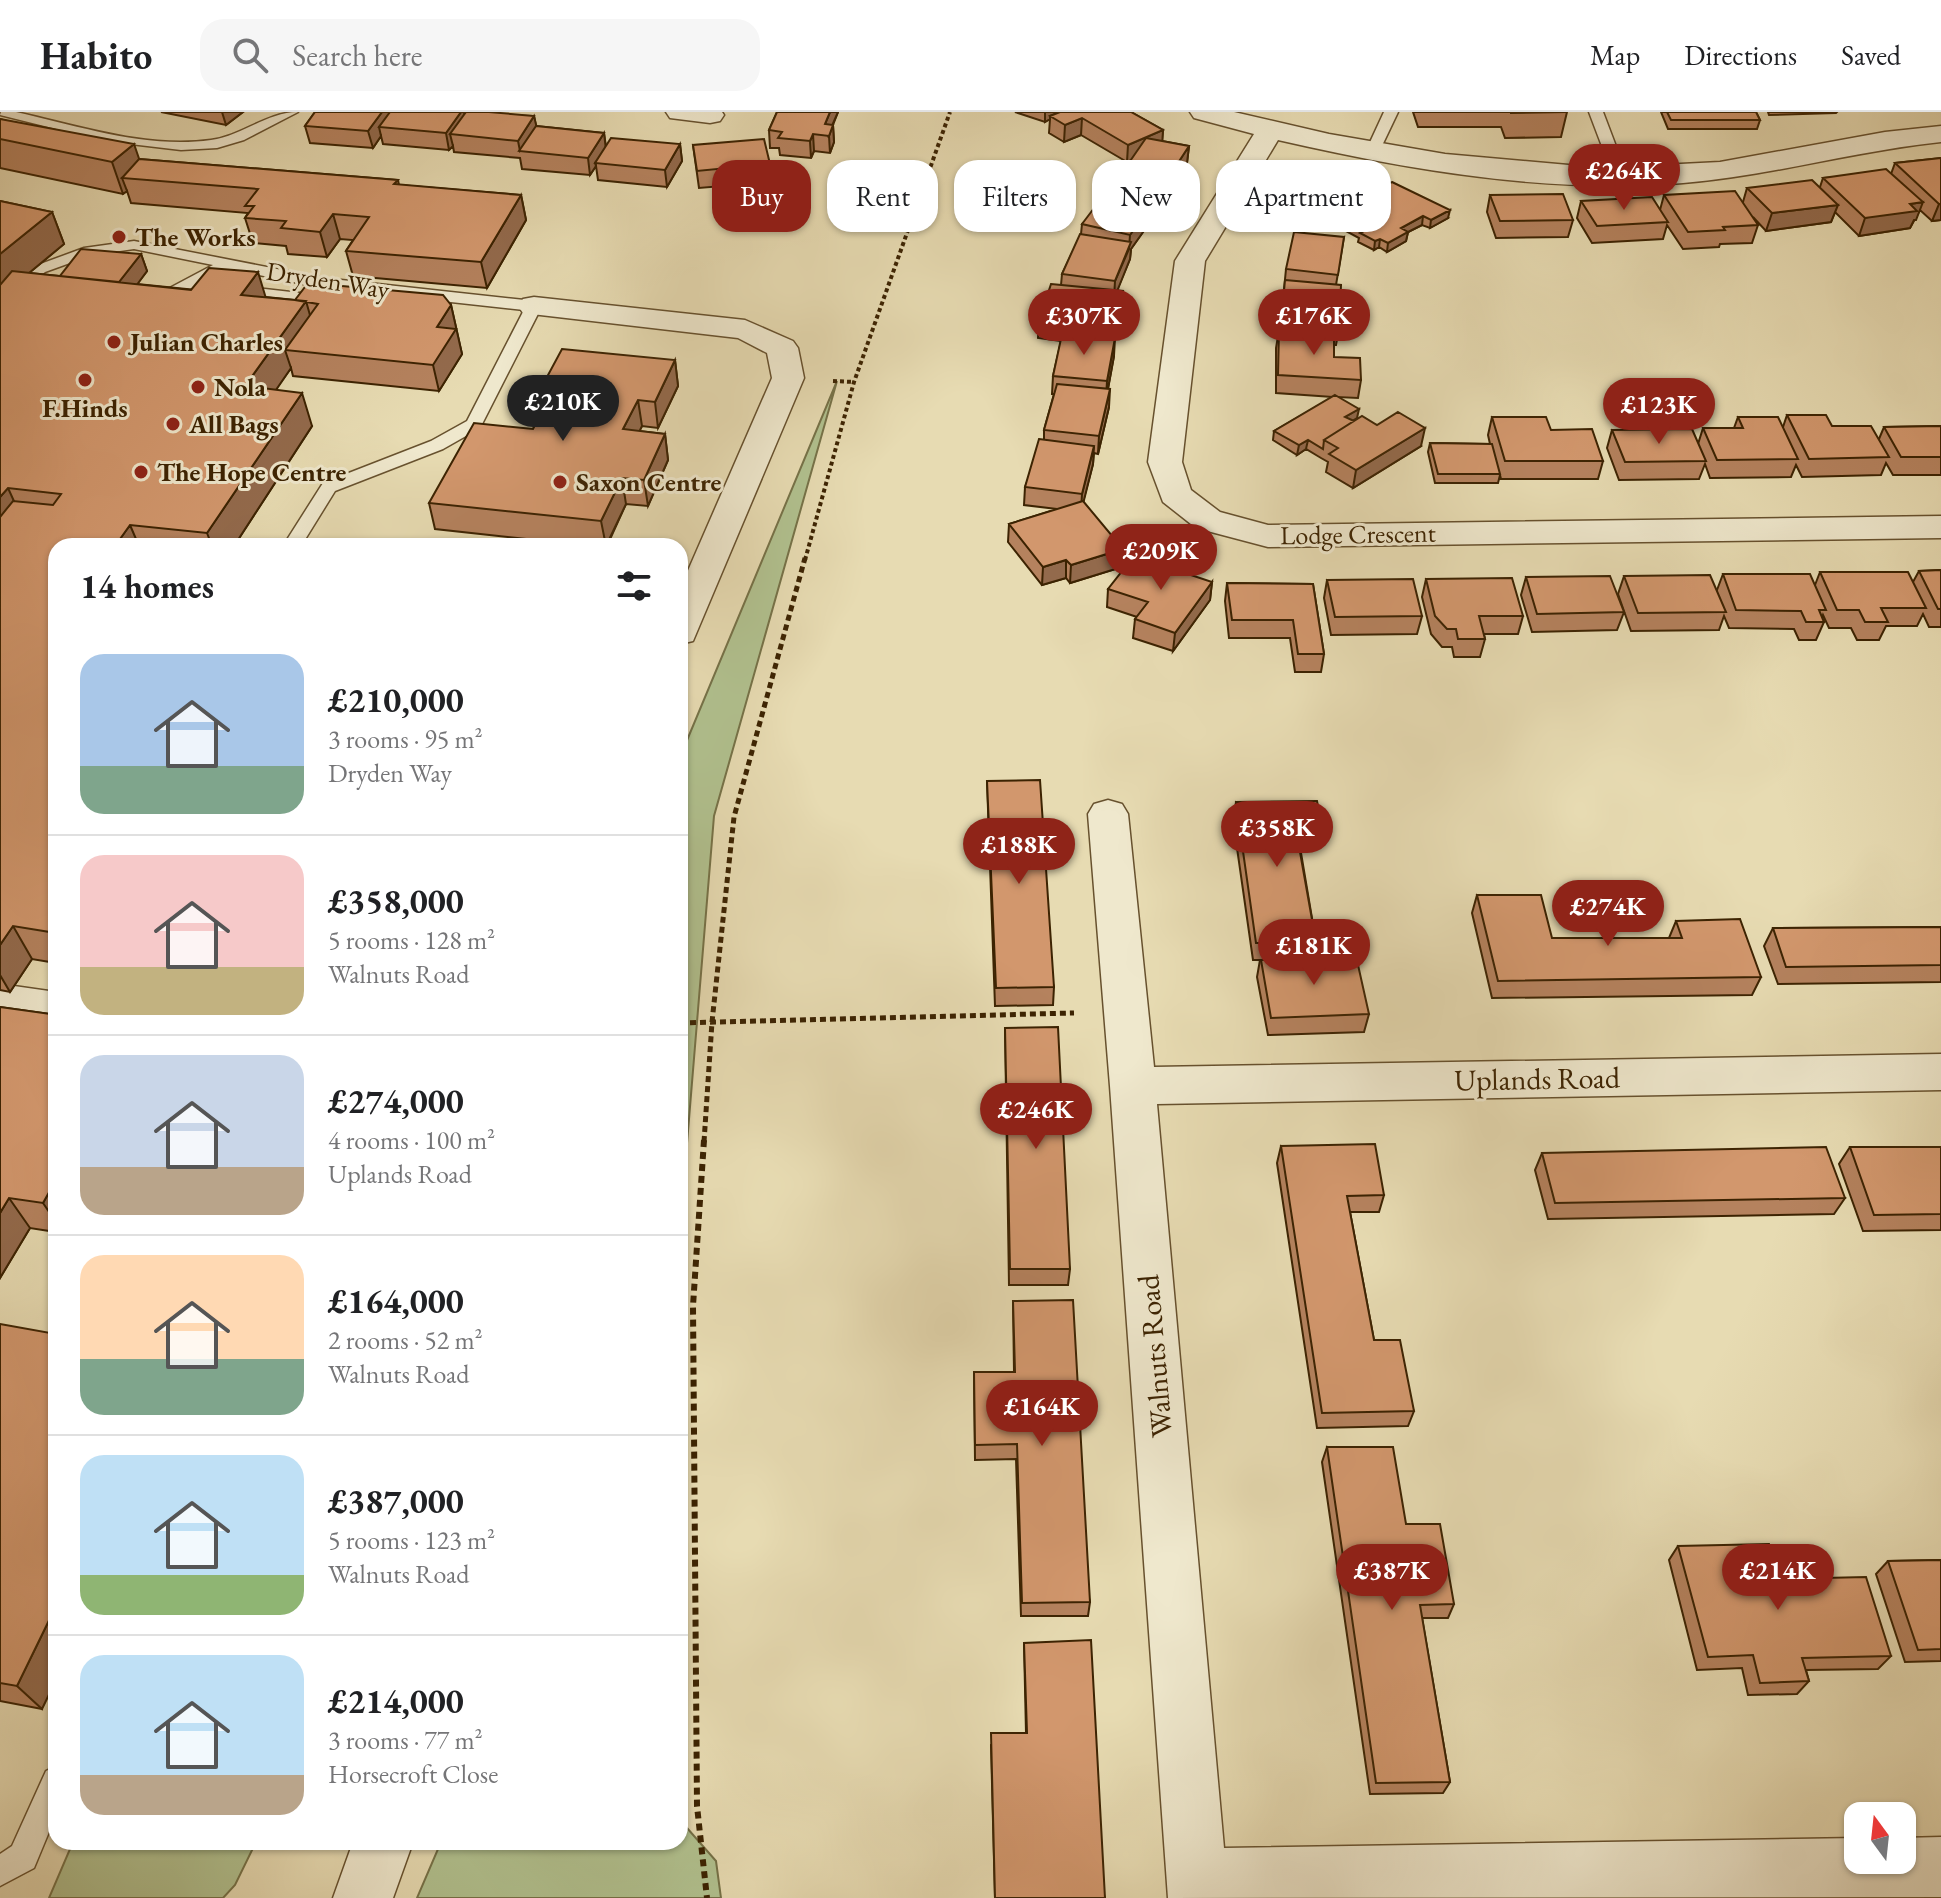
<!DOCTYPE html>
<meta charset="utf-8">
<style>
:root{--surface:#fff;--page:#f6f6f6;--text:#202124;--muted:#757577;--line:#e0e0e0;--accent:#8f2418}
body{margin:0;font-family:"EB Garamond",serif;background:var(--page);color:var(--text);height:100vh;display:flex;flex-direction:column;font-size:30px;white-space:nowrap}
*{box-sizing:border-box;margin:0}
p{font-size:26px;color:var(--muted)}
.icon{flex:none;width:44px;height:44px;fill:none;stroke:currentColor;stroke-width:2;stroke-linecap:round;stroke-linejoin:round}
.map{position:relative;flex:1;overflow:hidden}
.sheet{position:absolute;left:48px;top:426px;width:640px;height:1312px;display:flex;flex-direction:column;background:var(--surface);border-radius:24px;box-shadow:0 2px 6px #0004}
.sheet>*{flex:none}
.hud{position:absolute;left:712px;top:48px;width:760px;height:72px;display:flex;gap:16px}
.needle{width:52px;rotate:345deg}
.fabs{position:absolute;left:1844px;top:1690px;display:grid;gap:16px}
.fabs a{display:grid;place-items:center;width:72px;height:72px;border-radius:16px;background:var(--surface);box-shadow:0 2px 6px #0004;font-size:40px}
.price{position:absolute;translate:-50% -68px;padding:0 18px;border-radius:28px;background:var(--accent);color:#fff;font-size:26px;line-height:52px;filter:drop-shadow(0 2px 4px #0008)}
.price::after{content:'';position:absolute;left:50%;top:48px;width:24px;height:18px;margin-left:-12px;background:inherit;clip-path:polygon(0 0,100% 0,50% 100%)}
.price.active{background:#222;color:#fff}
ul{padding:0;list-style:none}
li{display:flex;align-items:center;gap:24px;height:200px;padding:0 32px}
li+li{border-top:2px solid var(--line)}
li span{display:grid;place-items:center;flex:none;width:224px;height:160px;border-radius:24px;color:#555}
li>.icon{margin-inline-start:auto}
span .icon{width:96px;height:96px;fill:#fffc;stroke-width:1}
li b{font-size:34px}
h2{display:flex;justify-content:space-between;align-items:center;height:96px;padding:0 32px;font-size:34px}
.chip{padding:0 28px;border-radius:24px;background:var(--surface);box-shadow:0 2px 6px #0004;font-size:28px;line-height:72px}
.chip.active{background:var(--accent);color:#fff}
header{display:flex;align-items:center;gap:48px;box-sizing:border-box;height:112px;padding:0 40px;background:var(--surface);border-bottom:2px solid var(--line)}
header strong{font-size:38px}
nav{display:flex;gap:44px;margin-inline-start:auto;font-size:28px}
.search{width:560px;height:72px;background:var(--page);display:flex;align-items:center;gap:20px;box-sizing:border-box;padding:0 28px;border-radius:24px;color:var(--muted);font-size:30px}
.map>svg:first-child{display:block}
</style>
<header>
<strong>Habito</strong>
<div class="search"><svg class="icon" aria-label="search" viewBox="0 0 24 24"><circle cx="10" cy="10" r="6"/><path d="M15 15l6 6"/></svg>Search here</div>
<nav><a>Map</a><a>Directions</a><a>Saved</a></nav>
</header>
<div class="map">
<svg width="1941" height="1786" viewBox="0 0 1941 1786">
<rect width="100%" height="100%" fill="#e7dbb2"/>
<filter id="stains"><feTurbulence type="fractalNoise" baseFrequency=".0025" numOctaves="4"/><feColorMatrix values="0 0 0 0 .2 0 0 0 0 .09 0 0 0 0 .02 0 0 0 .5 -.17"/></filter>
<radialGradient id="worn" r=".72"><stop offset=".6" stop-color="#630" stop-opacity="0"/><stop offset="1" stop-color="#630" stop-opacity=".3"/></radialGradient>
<path fill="#b1c18f" stroke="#767248" stroke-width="2" d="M837 269 714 704 680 1116V645Z
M680 1708 716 1749 721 1786H417L441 1730H680Z
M73 1730H256L235 1773 223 1786H49Z"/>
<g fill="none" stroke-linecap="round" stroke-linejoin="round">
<g stroke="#67512e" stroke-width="3">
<path id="lane" d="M16 0C79 14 146 37 211 28 242 24 267 0 298 0L244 28 217 36 181 38 105 29 0 3 1 0Z
M1384 0H1398L1378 42H1368L1366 39Z
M1589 0H1603L1628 66 1626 69H1616L1614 66Z
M134 129 323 166 534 189 542 194 480 316 443 337 335 379 301 434H283L323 371 431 329 467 309 524 198 323 176 230 157 154 195 149 193V187L213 153 134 137 92 143 45 160 0 196V183L35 154 84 136Z
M238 174 326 184 334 189 326 194 233 182 230 179Z
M56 1654V1703L34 1756 0 1774V1742L12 1734 46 1659Z"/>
</g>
<g stroke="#67512e" stroke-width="3">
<path id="street" d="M666 0H722L724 3 720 9 710 11 670 6Z
M1190 0H1234L1329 22 1445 42 1602 56 1720 50 1885 20 1941 14V30C1854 39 1770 64 1683 71 1548 82 1409 58 1278 28L1205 149 1182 350 1191 378 1220 400 1268 413 1941 404V426L1268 435 1196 416 1163 390 1148 350 1175 149 1254 22 1194 6Z
M534 185 745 208 793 229 798 236 804 266 693 529 680 532V477L772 266 767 241 738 226 523 201 518 194 523 187Z
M1108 688 1122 692 1128 702 1154 955 1941 942V978L1157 992 1224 1736 1858 1726V1748H1902V1726L1941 1725V1785L1168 1786 1110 974 1088 702 1094 692Z
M0 872 56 880V914L0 906Z
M353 1730H413L393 1786H333Z"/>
</g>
<path stroke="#3c2302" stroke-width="4" stroke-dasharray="4 3" stroke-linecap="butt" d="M833 269 854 270
M805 448 854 270 950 0"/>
<path stroke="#3c2302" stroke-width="5" stroke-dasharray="6 4" stroke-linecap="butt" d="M680 911 1074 901
M680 943 683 911
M704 1030 712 910 734 705 805 446"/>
<path stroke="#3c2302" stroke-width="6" stroke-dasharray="7 5" stroke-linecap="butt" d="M704 1028 693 1194 697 1694 707 1786"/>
<use href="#lane" fill="#efe8cd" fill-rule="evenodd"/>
<use href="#street" fill="#efe8cd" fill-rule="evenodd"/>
</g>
<path fill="#b5825e" stroke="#3c2302" stroke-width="2" d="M161 0H243L226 13Z
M315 0H464L465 2 534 4 536 14 604 21 606 35 680 32 682 49 667 75 598 68 596 54 590 63 522 57 520 46 454 40 453 34 449 38 383 32 381 24 373 36 310 31 305 14Z
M777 0H838L833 13 834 30 830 41 814 39 811 46 780 43 779 36H770L769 18Z
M1015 0H1131L1163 18 1162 29 1189 34 1187 51 1160 94 1154 93 1153 106 1131 137 1130 147 1117 178 1121 197 1113 226 1114 244 1108 277 1109 295 1098 342 1094 341 1093 352 1083 390 1122 455 1070 471 1066 466 1042 473 1008 430 1009 412 1057 397 1024 393 1025 375 1044 328V318L1054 282H1052L1053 264 1061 229 1038 226 1039 209 1061 173 1062 162 1081 122 1082 112 1116 81 1117 68 1130 49 1127 50 1081 23 1064 30 1049 21 1050 7 1045 10Z
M1413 0H1567L1561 25 1505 26 1501 15H1418Z
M1661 0H1756L1760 8 1757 17H1668Z
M1768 0H1837L1836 1 1769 3Z
M0 7 139 47 398 68 399 73 521 83 526 108 487 176 353 164 346 139 353 128 340 127 327 145 288 142 286 134 253 131 245 106 248 101 131 91 127 79 123 82 0 56Z
M693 33 770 52 771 70 699 76Z
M1941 46V108L1932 109 1920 98 1910 116 1859 124 1835 100 1831 110 1766 119 1753 105 1758 113 1752 131 1720 132 1719 135 1683 137 1667 113 1663 127 1592 131 1577 106 1581 89 1660 98 1664 83 1743 90 1747 76 1820 75 1823 66 1891 62 1895 51Z
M1372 80 1448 106 1430 116 1422 113 1408 120 1406 129 1387 140 1379 135 1374 138 1358 130 1359 126 1331 111 1332 103 1359 96 1372 89 1371 88Z
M1490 83 1573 108 1568 125 1496 126 1487 100Z
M0 89 52 100 64 132 29 161 60 164 141 142 147 159 137 172 295 188 451 193 462 242 439 279 293 264 291 256 276 277 312 314 234 434H56V851L32 847 10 880 0 878Z
M1344 125 1336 173 1339 216 1336 233H1334V245L1361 268 1358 286 1338 285 1357 306 1352 309 1377 313 1421 334 1353 376 1326 360 1328 350 1321 346 1306 337 1297 343 1273 328 1274 319 1333 285 1276 281V236L1279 218H1280L1286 157Z
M675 248 678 274 658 316 642 314 639 319 665 322 668 348 648 394 626 392 607 434H591L435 417 429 391 533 317 544 297 540 278Z
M1787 303 1879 327 1884 315 1941 314V363H1893L1886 351 1881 363 1802 365 1796 353 1791 365 1710 366 1705 352 1699 367 1619 368 1607 336 1612 318 1698 332 1703 316H1734L1738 305 1783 315Z
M1492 305 1551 318 1603 349 1598 367H1501L1500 363 1498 371H1435L1428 340 1430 331 1490 332 1488 323Z
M1941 458V515H1929L1923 502 1917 514H1886L1879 528H1857L1851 516H1829L1823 503 1822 506 1824 510 1816 528H1799L1794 517 1729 516 1724 504 1719 518 1631 519 1618 482 1624 464 1717 478 1723 462 1815 473 1820 460 1913 470 1919 459Z
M1526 465 1624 500 1617 518 1532 520 1521 483Z
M1426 467 1523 504 1518 522H1484L1485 527 1480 545H1454L1452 535H1442L1431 522 1422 485Z
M1327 468 1422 504 1417 522 1331 523 1324 486Z
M1212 470 1210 488 1173 539 1133 526 1135 507 1137 505 1107 495 1108 477Z
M1227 471 1313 472 1324 542 1321 560H1295L1290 526H1229L1225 489Z
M987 669 1054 875 1053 893 995 894Z
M1236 690 1321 711 1317 729H1299L1316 830 1313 846 1369 902 1364 920 1268 923 1257 865 1260 848H1253L1233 708Z
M1477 783 1552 826H1669L1676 809 1761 865 1752 883 1492 886 1472 801Z
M1941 815V870L1778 872 1764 834 1773 816Z
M56 893V1120L30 1116 0 1166V895L50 902Z
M1005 916 1070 1157 1068 1173H1009Z
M1281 1034 1384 1083 1379 1100H1350L1374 1228 1414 1299 1408 1314 1317 1316 1277 1051Z
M1850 1035H1941V1118L1863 1119 1839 1052Z
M1542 1041 1845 1086 1834 1102 1548 1107 1535 1058Z
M1013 1189 1090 1490 1088 1504H1021L1016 1347 975 1348 974 1260H1014Z
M0 1212 42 1597 0 1589Z
M1327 1335 1406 1412 1454 1492 1448 1506H1422L1450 1670 1443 1681 1370 1682 1322 1350Z
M1678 1434 1779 1467 1891 1544 1878 1557 1806 1558 1809 1569 1797 1582 1748 1583 1742 1556 1697 1558 1669 1448Z
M1941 1448V1549L1905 1550 1876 1462 1888 1449Z
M1024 1531 1105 1786H995L991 1633 1026 1621Z"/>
<path fill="#936a4c" stroke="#3c2302" stroke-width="2" d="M222 0H243L226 13Z
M382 0H393L379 15 381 24 373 36 368 19Z
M461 0H464L467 14 450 22 453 34 449 38 446 21Z
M830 0H838L828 23 825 12Z
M1045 0H1060L1050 4V7L1045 10Z
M534 4 538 21 520 39 518 29Z
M1082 6 1081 23 1064 30 1065 13Z
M833 13 834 30 830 41 829 24Z
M1163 18 1162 35 1127 50 1128 33Z
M604 21 606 38 595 51 596 54 590 63 588 46Z
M813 22 814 39 811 46 810 29Z
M134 32 145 64 122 66 127 79 123 82 112 50Z
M680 32 682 49 667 75 665 58Z
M1189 34 1187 51 1160 94 1161 77Z
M521 83 526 108 487 176 481 150Z
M1154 89 1153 106 1131 137 1130 147 1114 187 1115 169 1129 137 1130 123Z
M1923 90 1916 108H1914L1910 116 1859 124 1865 106 1910 92Z
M1939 92H1941V108L1932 109Z
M1838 93 1831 110 1766 119 1772 101Z
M1450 98 1448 106 1430 116 1431 108Z
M52 100 64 132 0 185V142Z
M333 102 340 127 327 145 320 120Z
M1423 104 1422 113 1408 120 1406 129 1387 140 1388 131 1401 116Z
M1380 127 1379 135 1374 138 1375 129Z
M141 142 147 159 122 193 115 175Z
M258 160 268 193 241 183Z
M1123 179 1121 197 1111 235 1112 217Z
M306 189 315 221 285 238 291 256 256 307 245 274Z
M451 193 462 242 439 279 433 253 437 215Z
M1115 226 1114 244 1106 287 1107 269Z
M675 248 678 274 658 316 655 290Z
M1110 277 1109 295 1098 342 1099 324Z
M302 281 312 314 234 434H212L207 421Z
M638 288 642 314 628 343 623 317Z
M1359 297 1357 306 1344 314 1345 305Z
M1425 316 1421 334 1353 376 1356 358Z
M665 322 668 348 648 394 644 368Z
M1308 328 1306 337 1297 343 1299 333Z
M1094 334 1093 352 1081 400 1082 382Z
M622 366 626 392 606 434 601 409Z
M8 376 23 409 0 438V385Z
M130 413 139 434H115Z
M1123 437 1122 455 1070 471 1071 453Z
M1066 448V466L1042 473 1043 455Z
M1212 470 1210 488 1173 539 1175 521Z
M13 814 32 847 10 880 0 863V833Z
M56 1068V1110L43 1091Z
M9 1086 30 1116 0 1166V1101Z
M56 1494V1568L42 1597 17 1574Z"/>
<path fill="#d2976d" stroke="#3c2302" stroke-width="2" d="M315 0H382L368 19 305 14Z
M390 0H461L446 21 379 15Z
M466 0H489L534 4 518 29 450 22Z
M777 0H830L825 12 833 13 829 24 813 22 810 29 778 26 782 20 769 18Z
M1060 0H1131L1163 18 1128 33 1082 6 1065 13 1050 4Z
M1511 0H1567L1511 1Z
M1667 0H1756L1760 8H1671Z
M0 7 134 32 112 50 0 27Z
M536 14 604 21 588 46 519 39Z
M611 26 680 32 665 58 595 51Z
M1146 26 1189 34 1161 77 1117 68Z
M764 27 770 52 697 59 693 33Z
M1941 46V92H1939L1895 51Z
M139 47 398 68 394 72 521 83 481 150 346 139 369 105 333 102 320 120 281 116 286 109 245 106 254 94H245L258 77 122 66Z
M1886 57 1923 90 1910 92 1917 99 1865 106 1823 66Z
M1812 68 1838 93 1772 101 1747 76Z
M1392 70 1450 98 1431 108 1423 104 1401 116 1408 120 1388 131 1380 127 1375 129 1360 121 1364 119 1332 103 1352 92 1359 96 1382 84 1372 80Z
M1107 79 1154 89 1130 123 1082 112Z
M1735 79 1758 113 1723 115 1725 118 1688 120 1664 83Z
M1563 82 1573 108 1500 109 1490 83Z
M1652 85 1668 110 1597 114 1581 89Z
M0 89 52 100 0 142Z
M1294 120 1344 125 1338 163 1286 157Z
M1080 122 1131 130 1115 169 1062 162Z
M81 137 141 142 119 170 60 164Z
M209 156 258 160 241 183 306 189 245 274 302 281 207 421 130 413 115 434H56V821L13 814 0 833V405L13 389 53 393 61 382 8 376 0 385V173L12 159 191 178Z
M1285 168 1341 173 1339 216 1281 211Z
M308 171 443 183 451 193 437 215 456 217 433 253 285 238 318 192 295 188Z
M1051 172 1123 179 1112 217 1039 209Z
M1279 218 1334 221V245L1360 246 1361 268 1278 263Z
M1062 222 1115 226 1107 269 1053 264Z
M562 237 675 248 655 290 638 288 623 317 665 322 644 368 622 366 601 409 429 391 474 311 533 317 553 280 540 278Z
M1057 272 1110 277 1099 324 1044 318Z
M1335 283 1359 297 1345 305 1354 309 1324 328 1323 337 1308 328 1299 333 1274 319Z
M1398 300 1425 316 1356 358 1329 342 1338 336 1324 328 1362 304 1377 313Z
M1787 303H1826L1832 314H1871L1889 345 1809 347Z
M1492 305H1546L1551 318 1592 317 1603 349H1505Z
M1738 305H1778L1798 347 1717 348 1703 316H1743Z
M1941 314V345H1901L1884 315Z
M1692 317 1706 349 1625 350 1612 318Z
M1039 327 1094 334 1082 382 1025 375Z
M1430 331 1492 332 1500 362H1438Z
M1083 389 1123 437 1071 453 1066 448 1043 455 1009 412Z
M332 427 401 434H327Z
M1134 444 1212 470 1175 521 1135 507 1148 490 1108 477Z
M1941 458V497H1938L1919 459Z
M1820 460H1908L1926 496H1881L1888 510H1865L1859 498H1837Z
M1723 462H1810L1826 498H1819L1824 510H1806L1801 499 1736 498Z
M1710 463 1726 500 1638 501 1624 464Z
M1610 464 1624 500 1537 502 1526 465Z
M1512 466 1523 504H1479L1485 527H1458L1456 517H1447L1435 504 1426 467Z
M1413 467 1422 504 1335 505 1327 468Z
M1227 471 1313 472 1324 542H1298L1293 508H1232Z
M1040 668 1054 875 996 876 987 669Z
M1317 689 1321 711 1295 712 1316 830 1256 831 1236 690Z
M1477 783H1541L1552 826H1682L1676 809 1740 807 1761 865 1498 869Z
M1941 815V853L1786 855 1773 816Z
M1356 844 1369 902 1271 906 1261 848Z
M56 893V1068L43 1091 9 1086 0 1101V895L50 902Z
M1058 915 1070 1157H1010L1005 916Z
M1375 1032 1384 1083 1347 1084 1374 1228H1400L1414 1299 1322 1301 1281 1034Z
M1826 1035 1845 1086 1555 1091 1542 1041Z
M1850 1035H1941V1102L1874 1103Z
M1073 1188 1090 1490 1022 1491 1017 1332 975 1333 974 1260H1015L1013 1189Z
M0 1212 56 1222V1381L55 1384H56V1494L17 1574 0 1571Z
M1327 1335H1393L1406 1412H1440L1454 1492 1420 1493 1450 1670 1376 1671Z
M1769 1432 1779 1467 1866 1465 1891 1544 1802 1546 1809 1569 1760 1571 1753 1543 1708 1545 1678 1434Z
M1941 1448V1537L1918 1538 1888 1449Z
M1091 1528 1105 1786H995L991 1621H1027L1024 1531Z"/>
<g fill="#8f2418" stroke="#efe8cd" stroke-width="3">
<circle cx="119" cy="125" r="8"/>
<circle cx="114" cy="230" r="8"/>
<circle cx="85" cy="268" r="8"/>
<circle cx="198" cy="275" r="8"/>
<circle cx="173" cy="312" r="8"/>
<circle cx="141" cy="360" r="8"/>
<circle cx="560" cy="370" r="8"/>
</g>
<g text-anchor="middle" stroke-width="6" stroke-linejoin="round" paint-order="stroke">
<g font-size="26" font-weight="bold" fill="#3c2302" stroke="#efe8cd" text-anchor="start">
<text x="135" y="134">The Works</text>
<text x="130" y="239">Julian Charles</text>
<text x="214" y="284">Nola</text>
<text x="85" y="305" text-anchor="middle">F.Hinds</text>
<text x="189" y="321">All Bags</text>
<text x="157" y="369">The Hope Centre</text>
<text x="576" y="379">Saxon Centre</text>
</g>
<g font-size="26" fill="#3c2302" stroke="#efe8cd">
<text transform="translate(328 168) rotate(9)" y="9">Dryden Way</text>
<text transform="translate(1358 422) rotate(-1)" y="9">Lodge Crescent</text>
</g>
<g font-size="30" fill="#3c2302" stroke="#efe8cd">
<text transform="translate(1537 967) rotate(-1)" y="10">Uplands Road</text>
<text transform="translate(1155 1244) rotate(-95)" y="10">Walnuts Road</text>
</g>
</g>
<rect width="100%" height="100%" filter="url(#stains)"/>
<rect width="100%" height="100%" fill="url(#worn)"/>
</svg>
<div class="fabs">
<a><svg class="needle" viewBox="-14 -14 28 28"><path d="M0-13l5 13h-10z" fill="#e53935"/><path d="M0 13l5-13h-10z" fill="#757577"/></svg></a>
</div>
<b class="price" style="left:1624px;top:100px">£264K</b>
<b class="price" style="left:1084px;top:245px">£307K</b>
<b class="price" style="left:1314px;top:245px">£176K</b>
<b class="price active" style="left:563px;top:331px">£210K</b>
<b class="price" style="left:1659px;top:334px">£123K</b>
<b class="price" style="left:1161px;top:480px">£209K</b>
<b class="price" style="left:1277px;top:757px">£358K</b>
<b class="price" style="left:1019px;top:774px">£188K</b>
<b class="price" style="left:1608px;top:836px">£274K</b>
<b class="price" style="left:1314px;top:875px">£181K</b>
<b class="price" style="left:1036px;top:1039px">£246K</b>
<b class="price" style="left:1042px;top:1336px">£164K</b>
<b class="price" style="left:1392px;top:1500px">£387K</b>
<b class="price" style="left:1778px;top:1500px">£214K</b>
<div class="hud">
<a class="chip active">Buy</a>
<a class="chip">Rent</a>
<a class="chip">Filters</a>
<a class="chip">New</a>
<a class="chip">Apartment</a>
</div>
<section class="sheet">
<h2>14 homes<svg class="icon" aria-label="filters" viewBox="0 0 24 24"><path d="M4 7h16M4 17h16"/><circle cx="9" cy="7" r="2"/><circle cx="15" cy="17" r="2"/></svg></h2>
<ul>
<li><span style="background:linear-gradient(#a9c7e8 70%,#7fa58c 0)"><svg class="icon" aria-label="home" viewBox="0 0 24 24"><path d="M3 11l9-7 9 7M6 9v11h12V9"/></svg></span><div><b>£210,000</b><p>3 rooms · 95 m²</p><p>Dryden Way</p></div></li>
<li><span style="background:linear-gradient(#f6c9c9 70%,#c2b280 0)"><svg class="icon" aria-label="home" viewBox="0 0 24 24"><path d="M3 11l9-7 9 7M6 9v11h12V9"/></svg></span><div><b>£358,000</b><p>5 rooms · 128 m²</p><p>Walnuts Road</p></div></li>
<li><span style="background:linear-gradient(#c9d6e8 70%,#b9a48a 0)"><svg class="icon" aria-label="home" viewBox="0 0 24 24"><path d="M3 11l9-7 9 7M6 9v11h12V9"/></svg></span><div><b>£274,000</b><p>4 rooms · 100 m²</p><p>Uplands Road</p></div></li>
<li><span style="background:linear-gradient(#ffd9b3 65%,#7fa58c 0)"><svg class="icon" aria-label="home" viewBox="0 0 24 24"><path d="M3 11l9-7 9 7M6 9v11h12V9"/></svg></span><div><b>£164,000</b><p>2 rooms · 52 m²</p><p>Walnuts Road</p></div></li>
<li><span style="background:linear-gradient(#bfe0f5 75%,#8fb573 0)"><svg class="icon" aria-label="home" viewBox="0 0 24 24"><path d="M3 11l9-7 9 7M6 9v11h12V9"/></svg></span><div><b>£387,000</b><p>5 rooms · 123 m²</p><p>Walnuts Road</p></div></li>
<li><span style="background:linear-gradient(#bfe0f5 75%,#b9a48a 0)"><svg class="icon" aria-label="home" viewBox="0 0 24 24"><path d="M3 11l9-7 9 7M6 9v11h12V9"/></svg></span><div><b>£214,000</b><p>3 rooms · 77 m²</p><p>Horsecroft Close</p></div></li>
</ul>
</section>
</div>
